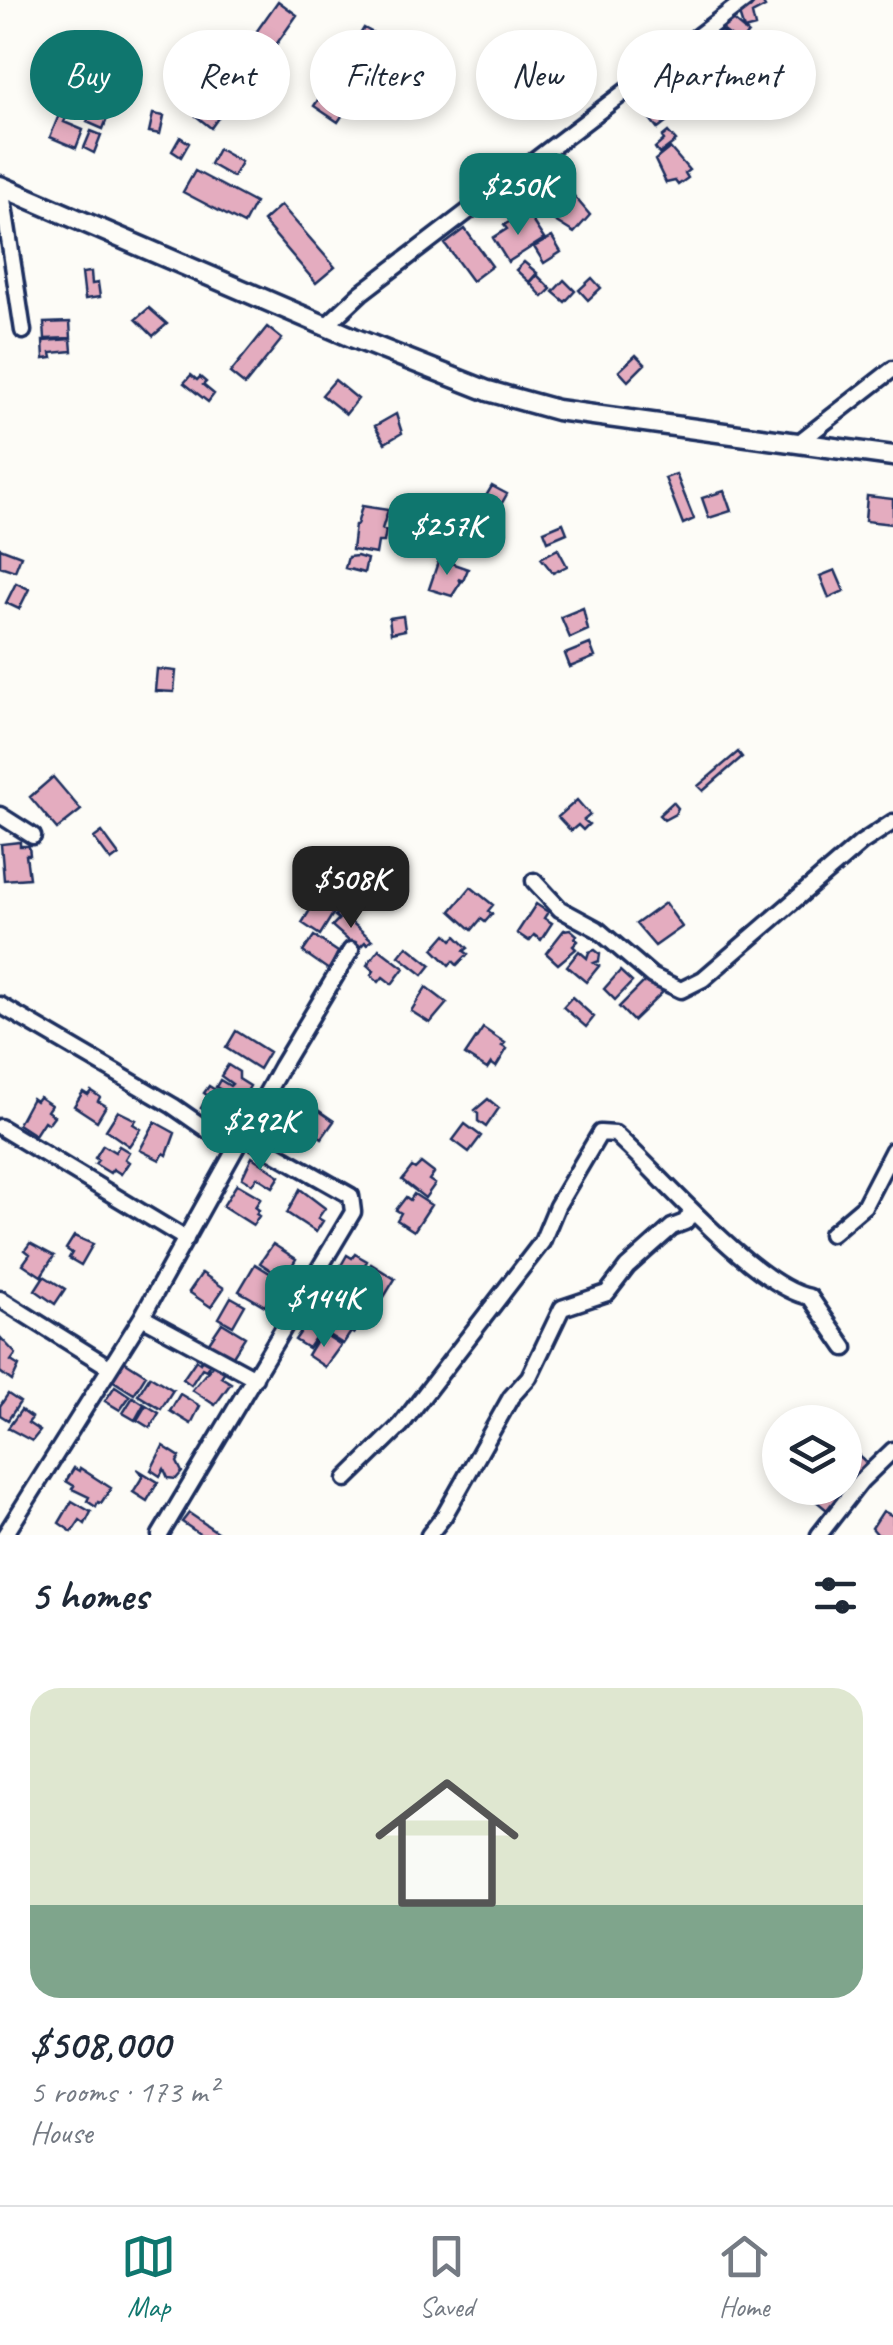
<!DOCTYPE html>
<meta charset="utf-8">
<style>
:root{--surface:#fff;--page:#f6f6f7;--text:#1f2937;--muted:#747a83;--line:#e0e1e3;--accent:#0f766e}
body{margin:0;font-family:Caveat,sans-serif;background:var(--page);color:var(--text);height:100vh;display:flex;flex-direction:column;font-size:38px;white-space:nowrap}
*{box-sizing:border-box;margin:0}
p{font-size:32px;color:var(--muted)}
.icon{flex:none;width:55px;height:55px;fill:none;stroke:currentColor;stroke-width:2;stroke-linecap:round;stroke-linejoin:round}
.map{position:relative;height:1535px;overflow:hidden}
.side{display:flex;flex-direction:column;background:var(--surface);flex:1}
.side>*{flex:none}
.top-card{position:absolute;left:30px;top:30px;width:835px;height:90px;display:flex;gap:20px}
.tools{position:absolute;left:762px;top:1405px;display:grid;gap:20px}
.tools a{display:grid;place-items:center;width:100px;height:100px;border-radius:50%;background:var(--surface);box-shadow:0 5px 15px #0003;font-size:50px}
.price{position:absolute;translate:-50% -85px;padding:0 22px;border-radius:20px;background:var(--accent);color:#fff;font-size:32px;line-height:65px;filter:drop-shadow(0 2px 5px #0008)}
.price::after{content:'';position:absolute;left:50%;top:60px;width:30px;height:22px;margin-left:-15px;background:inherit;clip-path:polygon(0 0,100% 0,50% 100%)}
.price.selected{background:#222;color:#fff}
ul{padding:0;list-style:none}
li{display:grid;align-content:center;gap:20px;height:530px;padding:0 30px}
li span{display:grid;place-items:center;height:310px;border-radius:30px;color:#555}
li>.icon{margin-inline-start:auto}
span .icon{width:180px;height:180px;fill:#fffc;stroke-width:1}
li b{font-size:42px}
h2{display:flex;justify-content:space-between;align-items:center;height:120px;padding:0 30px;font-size:42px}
.tag{padding:0 35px;border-radius:45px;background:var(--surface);box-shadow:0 5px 15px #0003;font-size:35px;line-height:90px}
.tag.selected{background:var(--accent);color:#fff}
.tab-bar{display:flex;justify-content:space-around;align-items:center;height:140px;border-top:2px solid var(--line);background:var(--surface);font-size:28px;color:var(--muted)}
.tab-bar a{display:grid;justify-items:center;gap:5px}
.tab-bar .selected{color:var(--accent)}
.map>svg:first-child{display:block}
</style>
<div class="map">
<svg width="893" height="1535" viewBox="0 0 893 1535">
<rect width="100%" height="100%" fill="#fdfcf7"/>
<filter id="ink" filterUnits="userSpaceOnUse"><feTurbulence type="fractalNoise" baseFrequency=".01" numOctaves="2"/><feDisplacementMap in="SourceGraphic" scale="20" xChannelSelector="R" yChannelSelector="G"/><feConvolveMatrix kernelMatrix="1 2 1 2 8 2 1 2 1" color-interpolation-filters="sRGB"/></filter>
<g filter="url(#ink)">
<path fill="#e4acbf" stroke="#1b2f5e" stroke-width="2.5" d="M756 0H761L765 7 752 14 755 27 744 30 738 11Z
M278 1 297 15 261 66 242 52Z
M730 18 748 33 740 43 721 29Z
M364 28 381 37 367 51 354 44Z
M715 30 729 35 724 50 710 46Z
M353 47 377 63 338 122 314 106Z
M680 63 709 105 689 120 658 80Z
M751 63 760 69 751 83 742 76Z
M660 88 670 101 650 117 640 104Z
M99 92 115 98 103 129 87 122Z
M672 102 680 112 658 129 650 119Z
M203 106 218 118 211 128 196 116Z
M153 114 164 116 160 134 149 132Z
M59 115 66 118 64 122 83 130 76 148 50 137Z
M91 131 101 135 94 153 84 148Z
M668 132 676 141 659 154 655 148 664 140 662 137Z
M180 137 189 143 181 157 172 151Z
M670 148 689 170 685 173 688 178 678 185 675 181 666 183 655 160Z
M218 149 241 162 233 177 210 164Z
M195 171 255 203 244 224 183 192Z
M551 173 562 182 558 187 566 194 554 210 551 208 546 214 529 200Z
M512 195 522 211 512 219 501 202Z
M574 196 590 215 574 233 550 218Z
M281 205 335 267 316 283 263 221Z
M519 216 522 220 529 216 544 239 508 262 493 238 507 229 504 225Z
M465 229 492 266 472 281 445 244Z
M552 237 561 252 544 263 534 247Z
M524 262 537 273 529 282 516 270Z
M91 272 92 284 98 283 100 297 85 299 82 273Z
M537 275 551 289 543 297 530 283Z
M592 278 601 288 588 300 579 290Z
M564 280 575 291 565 302 553 292Z
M149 308 167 324 153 336 136 319Z
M70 322 71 338 45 339 44 323Z
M267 327 282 339 245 385 230 373Z
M71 339 72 351 51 353 52 358 44 359 43 341Z
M636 355 645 364 628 381 619 371Z
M191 375 197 380 200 377 206 382 203 385 214 394 208 402 184 383Z
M335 380 358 399 346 414 322 395Z
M396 414 402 433 385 443 375 426Z
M676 474 694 519 683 524 665 478Z
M492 486 507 494 498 510 483 501Z
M724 491 731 511 709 518 702 498Z
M867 496 893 499V524L865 521Z
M362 506 388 510 382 529 386 530 384 542H378L376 554 352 550 355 525H357Z
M476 506 483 514 474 525 462 515 468 507 473 510Z
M487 517 498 525 489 538 478 530Z
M563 523 567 533 548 541 544 531Z
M0 548 21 556 15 571 0 566Z
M558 549 567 566 553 573 541 558Z
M357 556 367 559 364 573 345 568 348 557Z
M439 559 468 569 463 581 458 579 461 582 452 596 429 589Z
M835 570 844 591 829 598 820 576Z
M16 583 29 589 19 609 6 603Z
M583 608 588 630 570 638 561 617Z
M403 616 405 630 391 633 389 618Z
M590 644 595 657 570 667 565 654Z
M157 669 176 671 174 692 155 691Z
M738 752 742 757 703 791 698 786Z
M53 777 81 810 57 829 30 797Z
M577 800 590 815 584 820 589 824 583 830 578 825 571 831 558 817Z
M673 802 678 808 675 814 664 820 659 815Z
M102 832 119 855 111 861 94 838Z
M20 842V846H29L30 855H26L29 878 4 880 1 844Z
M471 887 493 905 488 911 492 914 485 922 481 919 472 930 451 911Z
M318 897 336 909 320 935 302 923Z
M665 903 682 927 655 946 636 924Z
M536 904 548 912 544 918 552 923 541 940 534 935 529 941 517 933Z
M339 911 372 940 367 944 365 942 358 949 332 926 339 919 335 916Z
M570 929 577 935 575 938 578 941 573 946 576 949 558 964 546 953 564 930Z
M446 934 452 940 456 936 468 948 464 951 468 954 457 965 453 961 449 965 433 949Z
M314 936 338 952 329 970 303 952Z
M407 946 431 965 423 975 399 956Z
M379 949 404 968 392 984 383 977 379 982 371 975 374 971 367 965Z
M595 950 600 954 599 961 594 963 599 966 586 982 567 966 579 951 587 958 589 952Z
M620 971 632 982 615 1000 604 989Z
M650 976 665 990 633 1021 619 1007Z
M426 987 447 1003 430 1023 411 1011Z
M572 997 594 1017 586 1027 563 1007Z
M483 1028 505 1043 502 1046 507 1049 496 1067 491 1063 487 1069 465 1055Z
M236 1031 269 1052 259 1069 226 1048Z
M228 1065 239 1072V1079L250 1086 245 1095 239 1091 235 1097 216 1087 220 1080 230 1086 232 1084 221 1076Z
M209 1086 231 1100 228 1105 234 1109 229 1116 220 1110 216 1117 201 1108 208 1096 204 1093Z
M91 1091 100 1097 98 1101 106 1106 97 1121 74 1106 83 1092 88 1095Z
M39 1097 51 1105 47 1111 54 1116 48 1124 44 1121 35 1135 18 1124 32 1098 36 1101Z
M488 1099 499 1108 486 1127 478 1121V1113L475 1110Z
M312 1106 334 1121 322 1138 301 1123Z
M118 1111 136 1120 133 1124 141 1129 129 1146 106 1130Z
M155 1122 175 1133 167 1155 164 1153 160 1160 140 1150Z
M465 1124 481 1136 469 1152 453 1140Z
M103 1145 115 1152 119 1146 129 1152 125 1159 129 1162 121 1174 113 1169 110 1173 95 1164 98 1160 95 1158Z
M252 1157 280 1176 273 1187 257 1177 252 1184 242 1178Z
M421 1163 434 1173 429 1180 435 1184 425 1198 402 1180 412 1167 415 1169Z
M237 1184 261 1198 255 1207 259 1210 256 1214 259 1216 253 1225 223 1206Z
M300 1189 325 1208 318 1218 323 1221 316 1232 287 1213Z
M414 1194 431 1205 414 1231 397 1220 401 1213 396 1210 406 1197 410 1200Z
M74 1236 93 1244 81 1265 69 1258 72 1253 66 1249Z
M30 1243 54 1256 41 1276 23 1264 30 1254 25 1250Z
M273 1244 296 1259 284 1279 260 1263Z
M355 1254 367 1261 364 1266 368 1268 371 1264 395 1279 384 1297 339 1269 347 1255 352 1258Z
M255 1264 281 1280 265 1306 239 1291Z
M336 1270 358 1284 347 1301 330 1294 332 1291 325 1287Z
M202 1273 224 1288 211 1307 189 1292Z
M44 1276 65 1289 55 1304 35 1290Z
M231 1297 245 1305 233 1326 219 1318Z
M333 1306 357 1321 354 1334 351 1332 343 1344 316 1327Z
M222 1323 245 1337 231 1359 208 1344Z
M304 1327 317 1335 308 1348 295 1340Z
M321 1332 341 1345 325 1367 307 1355Z
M0 1337 16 1354 11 1361 19 1366 12 1381 0 1372Z
M202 1359 210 1364 206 1370 202 1368 191 1385 183 1379 196 1360 200 1363Z
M124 1361 146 1375 134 1394 112 1380Z
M213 1365 225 1371 221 1377 231 1383 215 1405 192 1390Z
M150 1376 173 1390 161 1409 138 1395Z
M115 1386 130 1396 120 1410 105 1401Z
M8 1394 20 1402 8 1420 0 1415V1406Z
M180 1394 200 1406 191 1424 170 1411Z
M133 1397 144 1404 135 1420 123 1413Z
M146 1405 159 1413 150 1428 137 1420Z
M21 1410 32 1418 28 1423 40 1431 32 1441 8 1428Z
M163 1446 180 1457 177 1462 182 1472 176 1479 168 1478 164 1469 160 1476 151 1470Z
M851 1448 868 1464 850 1483 845 1480V1455Z
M74 1468 79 1471 80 1468 111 1488 101 1503 98 1502 96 1507 87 1501 89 1497 72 1489 74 1486 66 1481Z
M137 1469 158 1482 147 1501 133 1492 143 1476Z
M845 1486 847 1487 827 1510 805 1492 809 1488Z
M72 1501 91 1512 85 1524 80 1520 72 1532 59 1523Z
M883 1511 893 1516V1535H878L872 1528Z
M189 1513 217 1532 214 1535H201L182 1522Z"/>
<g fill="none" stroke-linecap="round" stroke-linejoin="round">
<g stroke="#1b2f5e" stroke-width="21">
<path id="minor" d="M1 186 23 331
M327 325 361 293 745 0
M798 443 893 369
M0 815 33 836
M534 881 560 909 597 929 652 976 681 990 703 979 861 843 893 822
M0 1005 173 1106 235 1149
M0 1127 186 1239
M831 1234 864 1206 893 1150
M0 1299 109 1367
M142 1317 255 1378
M346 1479 401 1425 542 1242 557 1206 600 1133 615 1134C660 1174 755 1287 810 1297L845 1348
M5 1535 142 1317 281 1067 351 950
M160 1535 353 1212 351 1196 243 1135
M429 1535 444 1516 511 1397 529 1377 562 1308 607 1293 627 1267 672 1227 685 1222 692 1211
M819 1535 861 1481 893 1450"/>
</g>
<g stroke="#1b2f5e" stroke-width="25">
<path id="tertiary" d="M0 186 354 338 488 391 557 410 893 456"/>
</g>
<use href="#minor" stroke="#fdfcf7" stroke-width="14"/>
<use href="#tertiary" stroke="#fdfcf7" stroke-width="18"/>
</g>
</g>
</svg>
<div class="tools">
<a><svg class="icon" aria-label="layers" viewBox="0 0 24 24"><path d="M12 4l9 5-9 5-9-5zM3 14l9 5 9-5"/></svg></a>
</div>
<b class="price" style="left:518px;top:238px">$250K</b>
<b class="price" style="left:447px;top:578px">$257K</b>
<b class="price selected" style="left:351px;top:931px">$508K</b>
<b class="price" style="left:260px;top:1173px">$292K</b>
<b class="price" style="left:324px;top:1350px">$144K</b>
<div class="top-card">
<a class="tag selected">Buy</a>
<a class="tag">Rent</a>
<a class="tag">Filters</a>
<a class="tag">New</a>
<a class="tag">Apartment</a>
</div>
</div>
<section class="side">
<h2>5 homes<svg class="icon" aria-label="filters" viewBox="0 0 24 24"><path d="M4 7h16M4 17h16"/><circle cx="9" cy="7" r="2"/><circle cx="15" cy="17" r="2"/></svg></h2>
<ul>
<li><span style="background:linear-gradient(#dfe7d0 70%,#7fa58c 0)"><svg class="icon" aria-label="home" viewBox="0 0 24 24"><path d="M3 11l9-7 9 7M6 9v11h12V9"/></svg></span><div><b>$508,000</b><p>5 rooms · 173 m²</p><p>House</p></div></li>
</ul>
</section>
<nav class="tab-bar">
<a class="selected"><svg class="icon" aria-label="map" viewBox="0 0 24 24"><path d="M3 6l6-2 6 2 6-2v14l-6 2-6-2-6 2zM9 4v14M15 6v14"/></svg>Map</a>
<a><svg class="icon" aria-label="saved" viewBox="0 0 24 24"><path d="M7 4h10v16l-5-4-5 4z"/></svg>Saved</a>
<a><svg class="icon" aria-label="home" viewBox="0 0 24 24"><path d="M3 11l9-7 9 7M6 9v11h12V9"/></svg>Home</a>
</nav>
